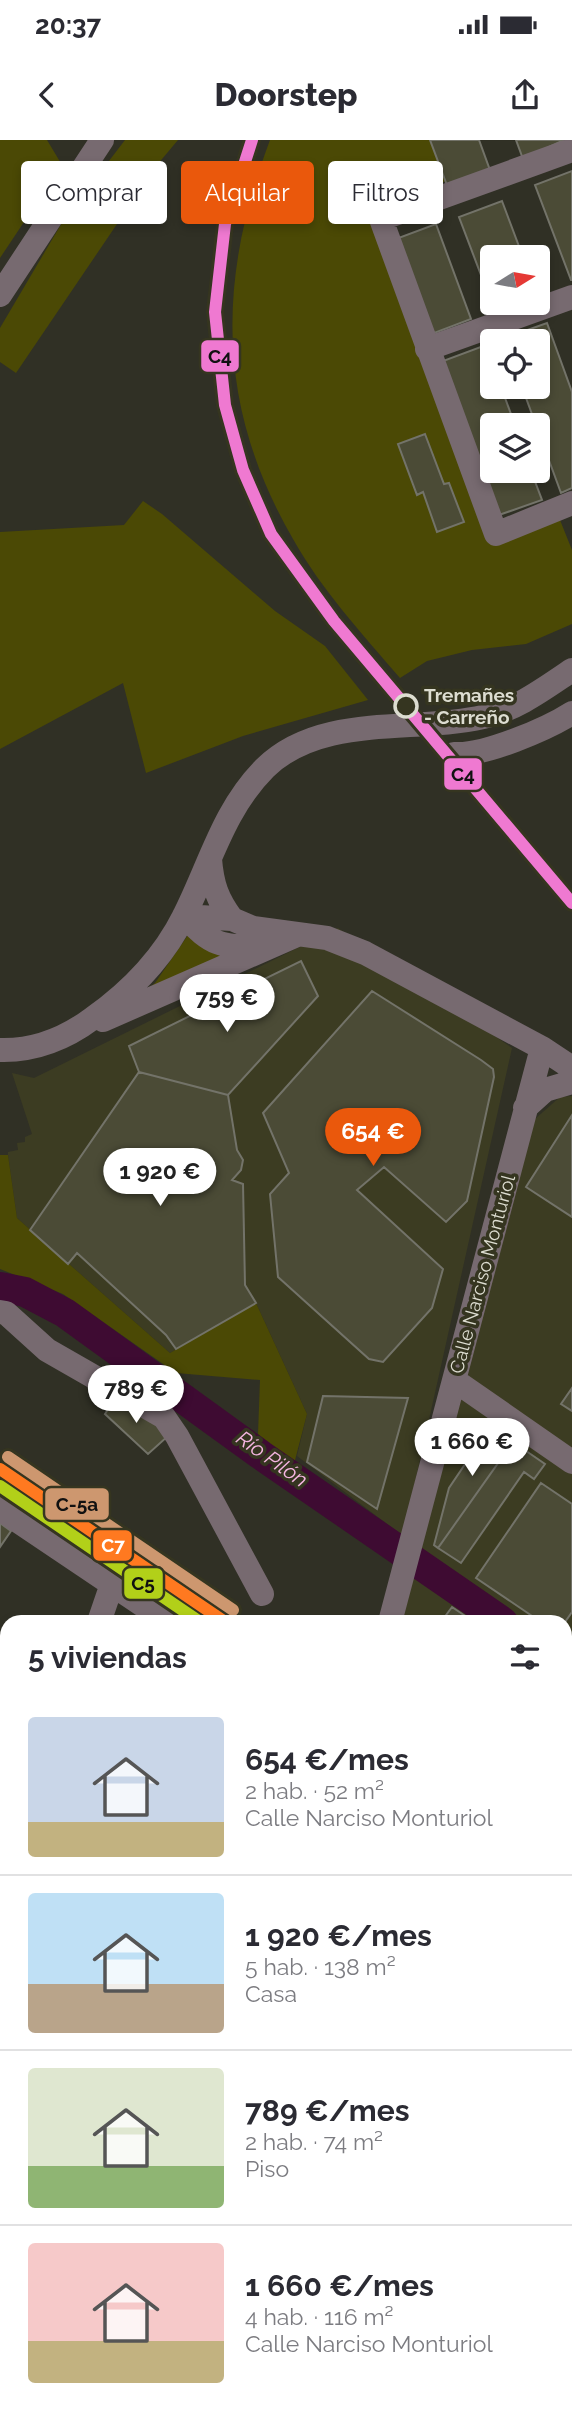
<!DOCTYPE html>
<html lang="es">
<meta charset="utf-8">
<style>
:root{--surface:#fff;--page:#f7f7f7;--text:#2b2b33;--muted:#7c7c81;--line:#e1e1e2;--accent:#ea580c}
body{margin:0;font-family:Raleway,sans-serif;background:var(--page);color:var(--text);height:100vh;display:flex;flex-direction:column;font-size:26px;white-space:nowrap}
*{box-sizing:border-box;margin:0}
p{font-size:23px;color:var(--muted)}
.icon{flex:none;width:38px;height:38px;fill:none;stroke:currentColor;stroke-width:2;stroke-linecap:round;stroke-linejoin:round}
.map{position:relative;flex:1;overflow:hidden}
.side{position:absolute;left:0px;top:1475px;width:572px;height:800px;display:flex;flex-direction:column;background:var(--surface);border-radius:21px 21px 0 0;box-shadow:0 4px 10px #0003}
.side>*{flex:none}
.top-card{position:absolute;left:21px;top:21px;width:530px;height:63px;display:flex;gap:14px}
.needle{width:46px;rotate:79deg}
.fabs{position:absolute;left:480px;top:105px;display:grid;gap:14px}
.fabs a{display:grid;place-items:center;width:70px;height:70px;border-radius:7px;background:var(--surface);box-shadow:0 4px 10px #0003;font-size:35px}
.price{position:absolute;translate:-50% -60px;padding:0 16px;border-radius:24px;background:#fff;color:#222;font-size:23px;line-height:46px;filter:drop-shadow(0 2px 4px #0008)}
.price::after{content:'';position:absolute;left:50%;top:42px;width:21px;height:16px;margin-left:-10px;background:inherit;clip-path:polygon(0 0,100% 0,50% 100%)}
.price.selected{background:var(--accent);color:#fff}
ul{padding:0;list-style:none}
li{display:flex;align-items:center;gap:21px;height:175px;padding:0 28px}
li+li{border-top:2px solid var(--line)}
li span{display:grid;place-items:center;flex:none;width:196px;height:140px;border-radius:7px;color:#555}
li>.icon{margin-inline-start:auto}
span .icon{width:84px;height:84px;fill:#fffc;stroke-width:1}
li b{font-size:30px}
h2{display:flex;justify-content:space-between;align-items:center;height:84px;padding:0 28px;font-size:30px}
.tag{padding:0 24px;border-radius:7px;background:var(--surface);box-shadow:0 4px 10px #0003;font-size:24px;line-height:63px}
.tag.selected{background:var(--accent);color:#fff}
.status{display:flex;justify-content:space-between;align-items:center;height:49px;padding:0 35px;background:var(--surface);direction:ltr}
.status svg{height:19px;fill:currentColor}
header{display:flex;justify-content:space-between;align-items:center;height:91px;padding:0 28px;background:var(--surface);font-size:32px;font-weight:800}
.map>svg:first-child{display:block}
</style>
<div class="status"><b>20:37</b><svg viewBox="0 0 49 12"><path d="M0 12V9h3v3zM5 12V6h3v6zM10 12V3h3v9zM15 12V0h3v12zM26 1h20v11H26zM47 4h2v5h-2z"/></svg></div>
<header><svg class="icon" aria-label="back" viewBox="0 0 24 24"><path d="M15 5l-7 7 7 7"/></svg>Doorstep<svg class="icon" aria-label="share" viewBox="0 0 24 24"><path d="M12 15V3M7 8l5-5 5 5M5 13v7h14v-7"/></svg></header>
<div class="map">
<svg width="572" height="2274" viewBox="0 0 572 2274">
<rect width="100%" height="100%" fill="#303025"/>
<path fill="#3c3c22" d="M338 788 512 908 403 1396 297 1316 307 1274 256 1163 170 1213 17 1078 8 1015V1012L18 1010 17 1003 25 1002V997L32 994 12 933 34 938Z
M572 956V1679L565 1674V1482H398L535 979 560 957Z
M565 2199 572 2204V2274H442V2268H565Z"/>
<path fill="#4b4905" d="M0 0H47L62 25 0 118Z
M125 0H178L157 25 16 233 0 222V188L63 81Z
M270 0H430L446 41 371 67 495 403 560 380 572 410V484L526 504 472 510 427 521 400 538C362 494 321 449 293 399 216 266 217 140 270 0Z
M143 361 162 374 275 471 325 506 368 560 243 596 146 633 123 543 0 609V392L124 385Z
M188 795 228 815 135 860 155 843Z
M0 1015H8L17 1078 170 1213 256 1163 307 1274 294 1324 258 1294 260 1240 176 1233 63 1154 0 1129Z
M0 2148 7 2153V2268H117L114 2274H0Z
M252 2268H335V2274H262Z"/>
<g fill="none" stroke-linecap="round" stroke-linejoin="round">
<path stroke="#3e0b32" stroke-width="30" d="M0 1147 25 1152 65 1173 261 1315 503 1482
M565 1525 572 1530"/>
</g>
<path fill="#4b4b36" stroke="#737369" stroke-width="2" d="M430 0H479L491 33 448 48Z
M516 0H564L523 19Z
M572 31V140H571L535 45Z
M502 61 523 117H492V163H519L495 172 459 77Z
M436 84 471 179 429 195 393 100Z
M547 183 572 252V348L561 353 522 247H537V201H506L505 198Z
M486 205 492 222V247H501L515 285H492V331H531L542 360 499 375 443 221Z
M425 294 444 344 449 343 464 382 437 392 423 352 417 355 398 304Z
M301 821 318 856 228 955 139 932 129 906Z
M372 851 481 920 493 929 494 937 467 1061 446 1082 384 1027 357 1050 443 1129 432 1168 383 1222 369 1219 278 1137 270 1054 289 1033 263 973Z
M139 932 228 955 237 1010 243 1020 241 1030 232 1040 243 1044 245 1145 256 1163 176 1209 166 1195 77 1113 68 1124 30 1090Z
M572 975V1077L526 1047Z
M572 1248V1271L561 1264Z
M323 1256 408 1258 377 1369 307 1322Z
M116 1257 145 1271 168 1296 148 1314 105 1274Z
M484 1283 513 1302 438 1408 434 1405 449 1348 480 1302 474 1298Z
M513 1302 545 1324 534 1339 524 1332 461 1423 438 1408Z
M541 1343 572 1364V1472L565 1482H541L476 1438Z
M0 1383 11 1391 0 1407Z
M452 1467 474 1482H441Z
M565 1533 572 1538V1629L565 1624Z
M0 1918 7 1919V2142L0 2141Z"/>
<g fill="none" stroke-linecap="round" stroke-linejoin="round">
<path stroke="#776a70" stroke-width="24" d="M572 10 381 79 496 394 572 363
M0 155 102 0
M427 209 572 157
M454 614C484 616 547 589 572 573
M210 719C212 744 217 759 232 779
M184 776 232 779 253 788 327 798 365 813 542 908 572 928
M184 776C213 806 219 806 260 807
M103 880 297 795
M0 910C35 911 65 899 93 878 131 851 163 818 184 776 210 725 223 670 265 628 321 573 414 593 483 577 516 570 545 548 572 530
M525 968 545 950 572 942
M0 1172 6 1173 47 1210 164 1277 177 1296 262 1454
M454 1240 572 1322
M0 1369 168 1482
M99 1482 112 1444
M390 1482 542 908
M565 1663 572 1667
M565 1733 572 1738
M0 1839 7 1837
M565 1958 572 1960
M194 2268 205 2274
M525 2268 526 2274
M139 2274 142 2268"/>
<path stroke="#6c6765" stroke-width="37" d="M0 1626 7 1631
M0 1676 7 1681
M565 2013 572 2017
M565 2062 572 2066"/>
<path stroke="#6c6663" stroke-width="5" d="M565 1712 572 1716"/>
<g stroke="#353520" stroke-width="18">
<path id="rail-1" d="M252 0 225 84 215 172 225 265 243 330 271 394 334 481 572 763"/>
</g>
<g stroke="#353520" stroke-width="18">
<path id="rail-2" d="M0 1329 225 1482"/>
</g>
<g stroke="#353520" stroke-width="18">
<path id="rail-3" d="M0 1346 200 1482"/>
</g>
<g stroke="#353520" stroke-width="18">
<path id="rail-4" d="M8 1317 233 1470"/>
</g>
<use href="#rail-1" stroke="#ef79d1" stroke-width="12"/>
<use href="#rail-2" stroke="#ff7920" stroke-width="12"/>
<use href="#rail-3" stroke="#b2d019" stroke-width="12"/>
<use href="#rail-4" stroke="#cd976f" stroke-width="12"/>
</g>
<circle fill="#353520" stroke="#ddddd1" stroke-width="3.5" cx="406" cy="566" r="11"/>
<g text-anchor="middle" stroke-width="7" stroke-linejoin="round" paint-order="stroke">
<g font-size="19" font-weight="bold" fill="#ddddd1" stroke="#353520" text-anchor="start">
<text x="424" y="562">Tremañes<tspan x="424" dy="22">- Carreño</tspan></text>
</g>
<g font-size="19" fill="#ddddd1" stroke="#353520">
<text transform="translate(482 1134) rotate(-75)" y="7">Calle Narciso Monturiol</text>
</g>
<g font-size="21" font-style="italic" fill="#f5b5e1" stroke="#353520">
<text transform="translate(272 1319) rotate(35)" y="7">Río Pilón</text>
</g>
</g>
<g stroke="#353520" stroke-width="2.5">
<rect x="200" y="199" width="40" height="34" rx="7" fill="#ef79d1"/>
<rect x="443" y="617" width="40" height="34" rx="7" fill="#ef79d1"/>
<rect x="44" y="1347" width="66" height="34" rx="7" fill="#cd976f"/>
<rect x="92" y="1389" width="41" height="33" rx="7" fill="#ff7920"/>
<rect x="123" y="1427" width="41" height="33" rx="7" fill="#b2d019"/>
</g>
<g font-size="19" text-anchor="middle" font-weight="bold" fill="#fff">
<text x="113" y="1412">C7</text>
</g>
<g font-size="19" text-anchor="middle" font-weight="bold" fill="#111">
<text x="220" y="223">C4</text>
<text x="463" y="641">C4</text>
<text x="77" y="1371">C-5a</text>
<text x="143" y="1450">C5</text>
</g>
</svg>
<div class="fabs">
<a><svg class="needle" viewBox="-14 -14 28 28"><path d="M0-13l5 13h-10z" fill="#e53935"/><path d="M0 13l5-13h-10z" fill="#7c7c81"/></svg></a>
<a><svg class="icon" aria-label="locate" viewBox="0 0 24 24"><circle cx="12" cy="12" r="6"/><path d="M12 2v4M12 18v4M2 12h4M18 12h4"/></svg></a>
<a><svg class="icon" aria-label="layers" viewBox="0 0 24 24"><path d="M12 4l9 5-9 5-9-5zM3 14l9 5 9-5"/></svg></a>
</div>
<b class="price" style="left:227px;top:894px">759 €</b>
<b class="price selected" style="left:373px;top:1028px">654 €</b>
<b class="price" style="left:160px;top:1068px">1 920 €</b>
<b class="price" style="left:136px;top:1285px">789 €</b>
<b class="price" style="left:472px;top:1338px">1 660 €</b>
<div class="top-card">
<a class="tag">Comprar</a>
<a class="tag selected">Alquilar</a>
<a class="tag">Filtros</a>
</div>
<section class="side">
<h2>5 viviendas<svg class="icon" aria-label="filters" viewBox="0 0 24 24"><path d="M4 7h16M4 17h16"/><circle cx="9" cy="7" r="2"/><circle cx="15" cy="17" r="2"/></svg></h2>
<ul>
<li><span style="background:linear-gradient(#c9d6e8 75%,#c2b280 0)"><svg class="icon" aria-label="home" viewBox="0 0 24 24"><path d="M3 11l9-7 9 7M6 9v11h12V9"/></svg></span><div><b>654 €/mes</b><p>2 hab. · 52 m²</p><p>Calle Narciso Monturiol</p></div></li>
<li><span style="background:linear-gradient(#bfe0f5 65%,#b9a48a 0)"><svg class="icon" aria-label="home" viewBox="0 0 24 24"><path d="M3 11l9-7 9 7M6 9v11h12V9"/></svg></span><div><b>1 920 €/mes</b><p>5 hab. · 138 m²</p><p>Casa</p></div></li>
<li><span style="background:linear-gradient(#dfe7d0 70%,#8fb573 0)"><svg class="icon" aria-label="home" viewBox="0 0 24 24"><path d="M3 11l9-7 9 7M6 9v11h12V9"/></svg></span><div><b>789 €/mes</b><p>2 hab. · 74 m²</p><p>Piso</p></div></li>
<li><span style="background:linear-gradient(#f6c9c9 70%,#c2b280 0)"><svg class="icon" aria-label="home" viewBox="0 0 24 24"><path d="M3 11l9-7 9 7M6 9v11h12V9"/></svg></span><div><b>1 660 €/mes</b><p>4 hab. · 116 m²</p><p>Calle Narciso Monturiol</p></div></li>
</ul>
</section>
</div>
